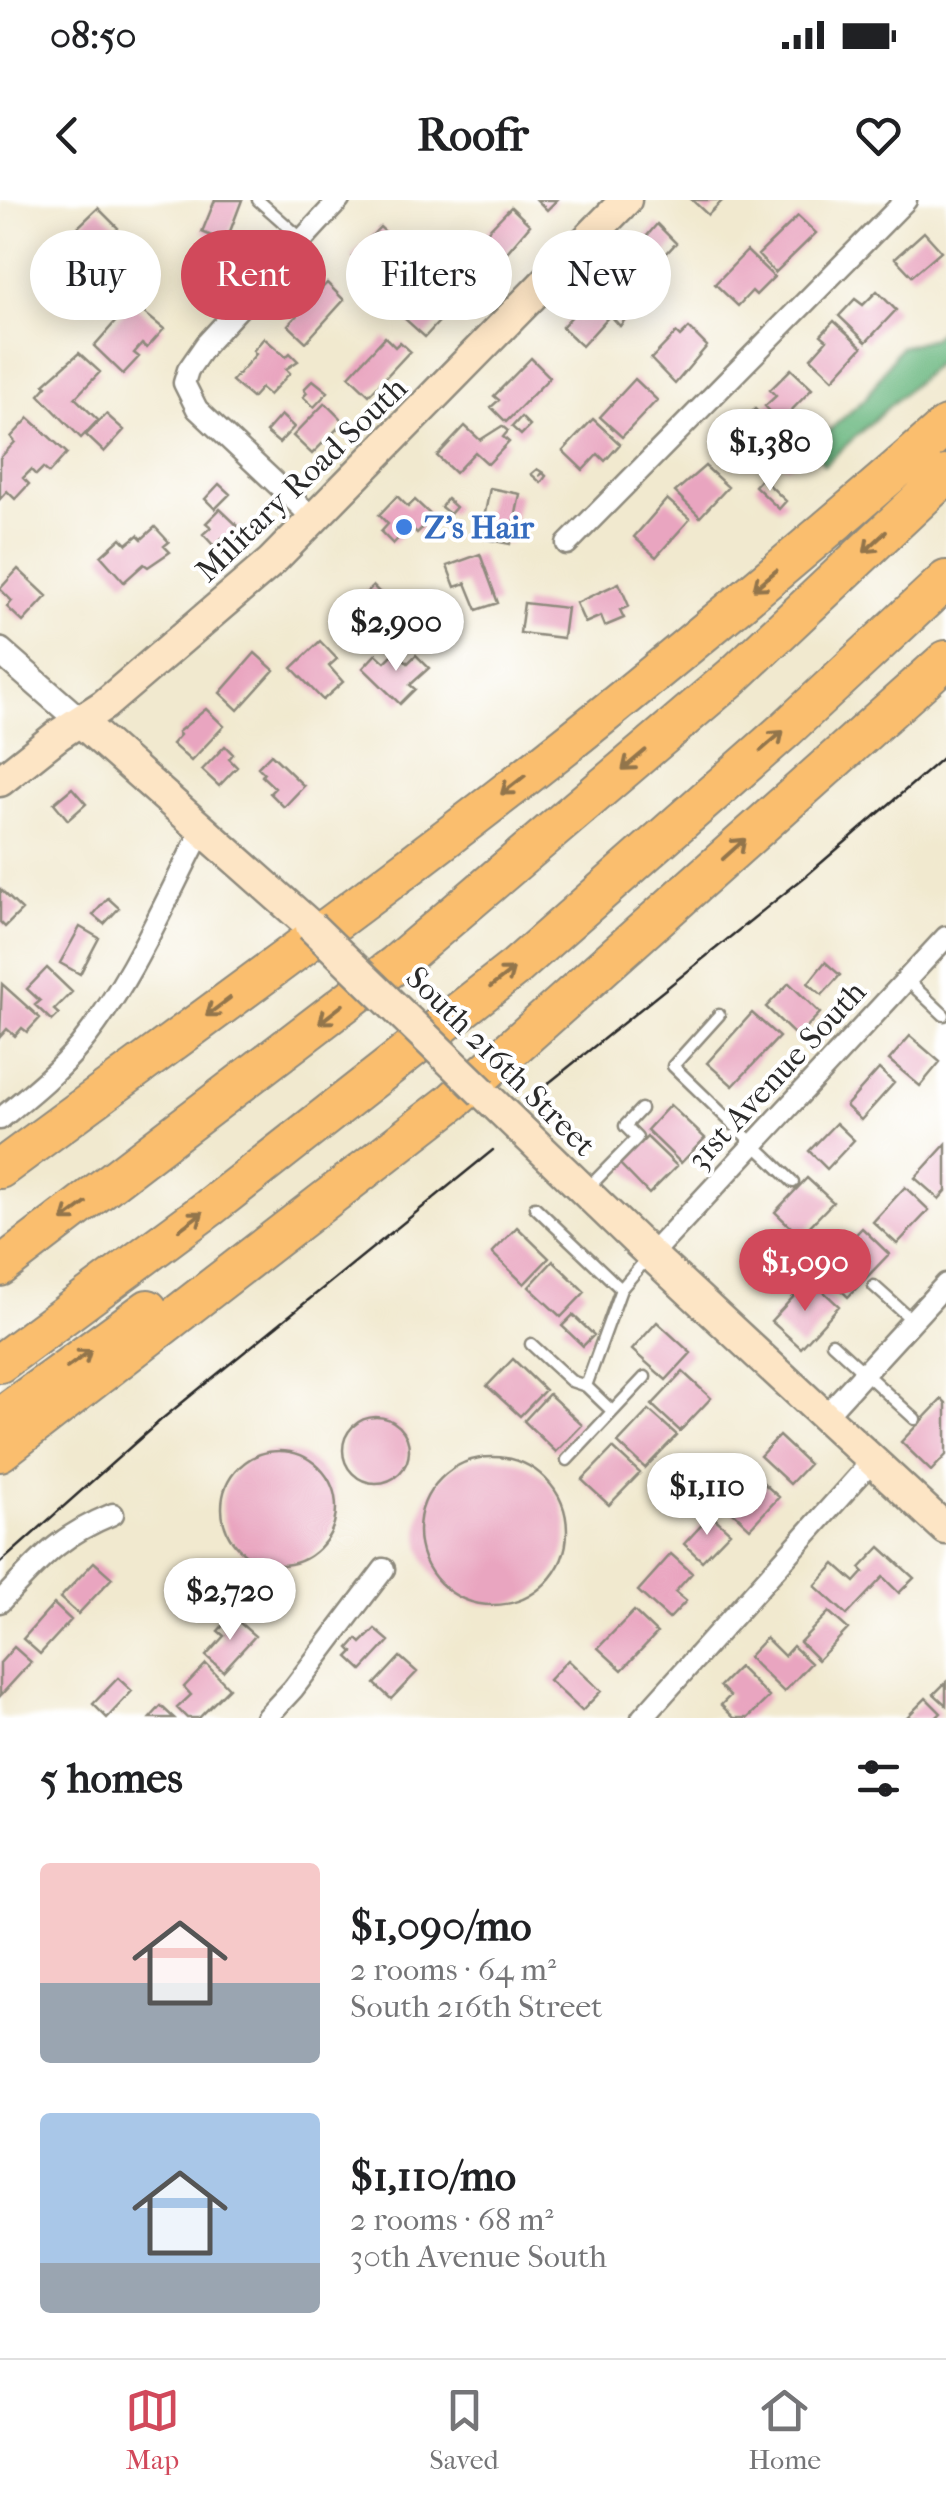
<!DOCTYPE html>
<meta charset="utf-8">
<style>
:root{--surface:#fff;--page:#f2f2f2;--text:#202124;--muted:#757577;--line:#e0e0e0;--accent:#d1495b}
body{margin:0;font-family:"IM FELL French Canon",serif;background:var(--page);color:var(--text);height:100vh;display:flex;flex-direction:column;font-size:38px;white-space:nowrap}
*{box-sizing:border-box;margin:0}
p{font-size:32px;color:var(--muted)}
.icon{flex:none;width:55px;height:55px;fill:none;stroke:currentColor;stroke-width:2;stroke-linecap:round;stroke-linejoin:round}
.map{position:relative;height:1518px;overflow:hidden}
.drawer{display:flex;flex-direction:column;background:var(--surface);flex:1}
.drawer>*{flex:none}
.hud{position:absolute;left:30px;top:30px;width:888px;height:90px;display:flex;gap:20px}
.price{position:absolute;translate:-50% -85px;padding:0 22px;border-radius:35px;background:#fff;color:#222;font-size:32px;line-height:65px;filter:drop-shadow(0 2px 5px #0008)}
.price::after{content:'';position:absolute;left:50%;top:60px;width:30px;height:22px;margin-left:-15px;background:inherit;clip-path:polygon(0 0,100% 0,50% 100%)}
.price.active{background:var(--accent);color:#fff}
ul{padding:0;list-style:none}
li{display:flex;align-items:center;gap:30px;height:250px;padding:0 40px}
li span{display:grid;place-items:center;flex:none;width:280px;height:200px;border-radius:10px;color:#555}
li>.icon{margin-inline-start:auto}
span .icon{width:120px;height:120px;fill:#fffc;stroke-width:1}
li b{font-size:42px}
h2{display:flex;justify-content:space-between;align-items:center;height:120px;padding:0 40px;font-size:42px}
.pill{padding:0 35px;border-radius:45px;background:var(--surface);box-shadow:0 5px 25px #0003;font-size:35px;line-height:90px}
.pill.active{background:var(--accent);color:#fff}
.status{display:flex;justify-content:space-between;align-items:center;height:70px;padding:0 50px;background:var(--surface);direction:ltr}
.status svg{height:28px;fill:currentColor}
header{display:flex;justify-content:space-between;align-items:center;height:130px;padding:0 40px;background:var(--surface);font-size:45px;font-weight:700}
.tabs{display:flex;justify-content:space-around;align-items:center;height:140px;border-top:2px solid var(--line);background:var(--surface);font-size:28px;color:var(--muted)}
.tabs a{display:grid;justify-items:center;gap:5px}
.tabs .active{color:var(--accent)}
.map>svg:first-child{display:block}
</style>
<div class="status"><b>08:50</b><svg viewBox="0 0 49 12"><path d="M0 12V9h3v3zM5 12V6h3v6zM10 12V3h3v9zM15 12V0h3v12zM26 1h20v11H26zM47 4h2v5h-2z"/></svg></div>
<header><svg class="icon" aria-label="back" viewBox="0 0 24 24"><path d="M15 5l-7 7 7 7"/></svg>Roofr<svg class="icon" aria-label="heart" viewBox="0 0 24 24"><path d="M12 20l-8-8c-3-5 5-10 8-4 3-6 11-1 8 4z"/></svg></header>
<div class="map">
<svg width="946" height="1518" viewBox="0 0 946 1518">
<rect width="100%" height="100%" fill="#fff"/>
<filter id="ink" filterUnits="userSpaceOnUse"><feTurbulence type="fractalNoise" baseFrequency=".01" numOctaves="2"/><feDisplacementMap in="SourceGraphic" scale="20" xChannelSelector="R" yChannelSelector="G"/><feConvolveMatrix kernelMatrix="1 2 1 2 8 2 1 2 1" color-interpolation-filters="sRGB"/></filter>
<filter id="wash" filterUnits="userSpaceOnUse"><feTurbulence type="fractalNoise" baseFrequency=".0048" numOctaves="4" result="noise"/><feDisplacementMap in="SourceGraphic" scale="40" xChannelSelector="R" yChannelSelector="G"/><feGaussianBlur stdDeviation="2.25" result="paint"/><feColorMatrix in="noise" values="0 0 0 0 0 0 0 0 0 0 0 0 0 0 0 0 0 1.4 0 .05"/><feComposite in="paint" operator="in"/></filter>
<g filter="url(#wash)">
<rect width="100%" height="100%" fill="#f1e9cf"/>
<path fill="#6bb780" stroke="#4b7156" stroke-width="2.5" d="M946 125V155L824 265 812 245 865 199 900 147 933 138Z"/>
<g id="blocks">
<path fill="#e9a5c0" d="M215 0H242L226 42 202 32Z
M537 0H557L547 10Z
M692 0H723L708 15Z
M511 7 530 25 496 65 475 44Z
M98 8 118 28 99 48 78 27Z
M798 16 816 33 775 73 758 55Z
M657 24 676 43 644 78 634 69 625 79 617 71Z
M380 27 398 44 370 74 352 57Z
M924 32 941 51 912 76 895 58Z
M747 51 774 77 756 95 752 91 738 106 715 84Z
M429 75 438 83 446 75 465 93 425 137 405 119 424 98 415 89Z
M327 83 344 100 306 142 288 125Z
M877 91 896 110 866 142 839 116 855 99 863 105Z
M590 97 610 115 582 146 562 127Z
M625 102 633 109 620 126 611 116Z
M132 103 164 129 147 148 142 144 134 153 139 157 123 174 94 146Z
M834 121 862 147 833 179 811 158 827 140 821 135Z
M689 128 707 146 675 184 651 159 676 133 680 137Z
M385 137 395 147 400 142 410 151 369 195 349 176Z
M264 138 286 157 290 153 298 161 286 169 290 173 269 195 261 188 252 198 232 181 256 154 253 151Z
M79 153 100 172 75 198 98 220 81 238 39 195 47 186 44 184Z
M531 158 550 177 506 222 491 207 499 200 494 196Z
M791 169 812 189 780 222 765 206 776 196 770 190Z
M635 179 657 200 622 237 600 217Z
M313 180 328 192 314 207 303 197 307 193 304 189Z
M325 203 344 222 312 254 293 236Z
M755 209 781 235 751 266 731 246 744 232 738 226Z
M106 214 124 230 104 252 86 235Z
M281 215 294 227 279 243 266 232Z
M521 217 530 226 521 235 512 227Z
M29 218 67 253 49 273 43 268 36 275 31 270 23 278 29 284 15 299 7 291 0 299V258L15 242 11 237Z
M593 219 620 244 605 261 598 254 583 270 563 251Z
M465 226 480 240 502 226 508 231 503 237 509 242 488 264 475 252 455 273 437 256Z
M787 240 801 253 788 267 774 255Z
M705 266 728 287 700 317 675 292Z
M537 269 542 272 539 276 543 273 546 276 541 283 531 274Z
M762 278 786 301 779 309 755 286Z
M219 284 230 294 215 309 205 299Z
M490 288 520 294 510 344 480 338Z
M397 296 408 307 415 300 433 317 417 333 410 326 393 344 381 332 388 324 379 315Z
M447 299 456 307 450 314 441 307Z
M667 299 690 319 656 357 634 337Z
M220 309 240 328 226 342 222 338 214 346 203 334 211 327 206 323Z
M155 327 169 342 164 346 170 352 148 367 144 364 124 382 101 356 121 338 127 344 138 335 142 339Z
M480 354 498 403 477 410 466 383 455 387 447 366Z
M18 369 47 396 23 422 7 407 12 401 0 389Z
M619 383 629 406 620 410 624 418 605 426 601 416 585 423 576 403Z
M373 386 398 411 367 442 338 414 351 400 355 404Z
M524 403 567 408 563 438 520 433Z
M433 409 454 429 435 449 414 428Z
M320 441 337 459 329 466 343 482 323 500 292 468Z
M396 451 408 463 416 455 429 468 410 485 415 489 400 504 363 468 376 454 385 462Z
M255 453 274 470 238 510 220 493Z
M206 509 224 526 191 561 172 544 180 535 178 532Z
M225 546 233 554 229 559 237 567 219 586 202 570Z
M271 554 304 586 284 607 270 593 275 588 262 576 264 573 258 567Z
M72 588 86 604 68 620 54 603Z
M0 689 22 710 5 727 0 722Z
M108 698 119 708 104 724 93 715Z
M80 727 99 738 80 774 60 763Z
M825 762 840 775 822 795 808 783Z
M47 768 72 792 54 810 59 814 52 821 35 805 40 801 27 789Z
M789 783 820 813 797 837 766 807Z
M2 784 40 818 27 832 22 828 15 836 7 829 0 837Z
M752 813 779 837 733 886 707 863Z
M910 836 940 862 920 886 889 860Z
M879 869 894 883 861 920 846 906Z
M670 905 705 938 681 963 647 930Z
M836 923 854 940 827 969 809 951Z
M647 937 677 966 649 994 620 964Z
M946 944V991L939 999 915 978Z
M807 978 833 1002 800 1036 775 1012Z
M905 987 929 1010 897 1044 873 1022Z
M517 1027 549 1058 524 1084 492 1053Z
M862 1028 889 1054 848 1097 821 1071Z
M774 1038 795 1057 776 1077 756 1058Z
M553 1061 585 1092 561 1117 529 1087Z
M810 1079 839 1106 801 1148 771 1121Z
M573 1115 594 1135 583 1146 562 1126Z
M657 1122 691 1153 666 1180 632 1150Z
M513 1159 545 1190 520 1216 487 1186Z
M683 1172 711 1198 680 1231 652 1205Z
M549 1194 582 1225 556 1252 524 1221Z
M942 1199 946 1203V1255L931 1271 901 1242Z
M649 1210 677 1235 645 1268 618 1243Z
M343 1250a33 33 0 1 1 66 0a33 33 0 1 1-66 0Z
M779 1236 809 1264 790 1284 760 1256Z
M613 1248 640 1273 609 1305 582 1280Z
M222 1308a57 57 0 1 1 114 0a57 57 0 1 1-114 0Z
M419 1331a74 74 0 1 1 148 0a74 74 0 1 1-148 0Z
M749 1270 779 1297 750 1328 721 1301Z
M711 1315 730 1332 702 1361 684 1344Z
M880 1347 914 1378 899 1393 883 1377 847 1415 815 1386 835 1364 855 1382 864 1372 860 1368Z
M671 1354 692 1373 675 1392 686 1401 669 1419 638 1391Z
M94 1362 112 1378 78 1414 60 1398Z
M54 1404 71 1420 40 1454 23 1439Z
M634 1411 657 1433 622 1470 598 1448Z
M829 1412 848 1429 818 1460 800 1442Z
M232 1416 255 1436 223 1471 206 1456 224 1436 218 1431Z
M375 1429 389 1441 362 1470 348 1457 353 1452 349 1448 357 1439 361 1443Z
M766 1438 784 1456 793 1446 811 1463 784 1492 748 1457Z
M14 1447 31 1462 0 1496V1463Z
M400 1457 417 1472 391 1499 375 1484Z
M568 1460 601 1491 582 1511 549 1480Z
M206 1464 229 1488 199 1518H187L177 1508 191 1495 184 1487Z
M739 1467 769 1497 748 1518H734L721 1505 730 1496 720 1486Z
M118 1478 132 1491 107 1518 93 1504Z
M946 1482V1505L934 1494Z
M926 1498 941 1513 936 1518H906Z
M161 1506 174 1518H150Z"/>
</g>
</g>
<g filter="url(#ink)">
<use href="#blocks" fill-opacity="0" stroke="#8e8a7d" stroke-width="2.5"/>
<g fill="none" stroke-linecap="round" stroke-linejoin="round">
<g stroke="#8e8a7d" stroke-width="15">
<path id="service" d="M258 0 302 39
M907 780 944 815
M719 815 673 866 793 982
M588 988 637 938 625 926 641 909
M535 1007 621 1089
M874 1086 912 1120
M832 1143 915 1219
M531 1144 571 1181 586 1186
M612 1211 586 1186 621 1089 649 1056
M567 1260 645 1177"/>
</g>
<g stroke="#8e8a7d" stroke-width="25">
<path id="minor" d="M315 320 197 209 184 183 188 170 206 144 339 0
M567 344 906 0
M0 919C28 896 57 873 80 845 132 781 165 701 203 628
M651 1055 946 737
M826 1215 946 1084
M0 1402C40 1360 57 1337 113 1314
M266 1518 293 1489 384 1369
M642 1518 873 1260"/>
</g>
<g stroke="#8e8a7d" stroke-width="30">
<path id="tertiary" d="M0 451 80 521"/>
</g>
<g stroke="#8e8a7d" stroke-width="35">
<path id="secondary" d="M80 521 311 726
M0 581 58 535 104 505 271 362 626 0
M483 893 651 1055 946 1329"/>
</g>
<g stroke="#8e8a7d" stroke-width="42">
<path id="motorway" d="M0 969C194 825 392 684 581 533 705 433 827 331 946 226
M0 1067 396 764 733 476 946 275
M0 1163 209 1008 516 767 786 529 946 380
M0 1217 148 1109
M0 1252 452 902 946 460"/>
</g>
<use href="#service" stroke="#fff" stroke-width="10"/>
<use href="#minor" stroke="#fff" stroke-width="20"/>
<use href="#tertiary" stroke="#fff" stroke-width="25"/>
<use href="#secondary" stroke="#fde5c5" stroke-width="30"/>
<use href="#motorway" stroke="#fabe6e" stroke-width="38"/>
<path stroke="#2b2b2b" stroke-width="2.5" d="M545 886 806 676 946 555
M0 1363 162 1219 493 950"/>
<g stroke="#8e8a7d" stroke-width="35" stroke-linecap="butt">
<path id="secondary-bridge" d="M311 726 483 893"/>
</g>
<use href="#secondary-bridge" stroke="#fde5c5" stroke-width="30"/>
</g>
<defs><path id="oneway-shaft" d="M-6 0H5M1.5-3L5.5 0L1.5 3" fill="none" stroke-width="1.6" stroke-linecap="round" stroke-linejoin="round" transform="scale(2.5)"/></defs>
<g stroke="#92744c">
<use href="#oneway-shaft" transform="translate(875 342) rotate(137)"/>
<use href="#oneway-shaft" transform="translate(765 380) rotate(140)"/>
<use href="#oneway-shaft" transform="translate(772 541) rotate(-41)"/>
<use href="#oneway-shaft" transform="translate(634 560) rotate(140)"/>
<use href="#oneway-shaft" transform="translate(513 585) rotate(142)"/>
<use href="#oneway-shaft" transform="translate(734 649) rotate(-42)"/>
<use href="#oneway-shaft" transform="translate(502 778) rotate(-38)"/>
<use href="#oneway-shaft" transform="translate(218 807) rotate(143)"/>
<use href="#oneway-shaft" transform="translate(331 814) rotate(142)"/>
<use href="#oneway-shaft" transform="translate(74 1012) rotate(143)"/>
<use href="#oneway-shaft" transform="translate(191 1021) rotate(-37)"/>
<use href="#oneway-shaft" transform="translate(79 1159) rotate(-36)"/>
</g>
</g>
<circle fill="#3f7fe0" stroke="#fff" stroke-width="4" cx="404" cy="327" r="10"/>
<g text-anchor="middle" stroke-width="8" stroke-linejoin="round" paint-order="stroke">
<g font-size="32" fill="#2b2b2b" stroke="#fff">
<text transform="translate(301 279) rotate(-44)" y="11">Military Road South</text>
<text transform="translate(501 861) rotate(45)" y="11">South 216th Street</text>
<text transform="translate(776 875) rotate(-47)" y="11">31st Avenue South</text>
</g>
<g font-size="32" font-weight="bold" fill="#366cbe" stroke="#fff" text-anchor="start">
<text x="424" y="338">Z's Hair</text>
</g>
</g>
</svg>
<b class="price" style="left:770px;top:294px">$1,380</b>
<b class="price" style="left:396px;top:474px">$2,900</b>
<b class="price active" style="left:805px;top:1114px">$1,090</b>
<b class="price" style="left:707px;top:1338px">$1,110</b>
<b class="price" style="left:230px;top:1443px">$2,720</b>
<div class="hud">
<a class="pill">Buy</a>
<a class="pill active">Rent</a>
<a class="pill">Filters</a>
<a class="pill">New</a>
</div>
</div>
<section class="drawer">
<h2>5 homes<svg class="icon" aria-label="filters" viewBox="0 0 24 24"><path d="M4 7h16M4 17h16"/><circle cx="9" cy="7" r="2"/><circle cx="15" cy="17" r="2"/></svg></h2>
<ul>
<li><span style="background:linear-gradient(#f6c9c9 60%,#9aa5b1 0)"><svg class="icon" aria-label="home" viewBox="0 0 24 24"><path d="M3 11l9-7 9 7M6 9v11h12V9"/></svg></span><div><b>$1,090/mo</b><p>2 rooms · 64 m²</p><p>South 216th Street</p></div></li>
<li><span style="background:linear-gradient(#a9c7e8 75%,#9aa5b1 0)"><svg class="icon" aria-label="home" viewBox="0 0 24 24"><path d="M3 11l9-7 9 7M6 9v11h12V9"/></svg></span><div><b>$1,110/mo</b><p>2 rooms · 68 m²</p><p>30th Avenue South</p></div></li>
</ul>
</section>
<nav class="tabs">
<a class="active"><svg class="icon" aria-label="map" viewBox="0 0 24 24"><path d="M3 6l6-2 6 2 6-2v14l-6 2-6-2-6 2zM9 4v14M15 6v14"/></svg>Map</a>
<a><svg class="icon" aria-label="saved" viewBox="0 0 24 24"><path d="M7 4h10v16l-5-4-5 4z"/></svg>Saved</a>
<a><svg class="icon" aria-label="home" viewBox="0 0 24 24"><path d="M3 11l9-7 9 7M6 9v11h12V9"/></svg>Home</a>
</nav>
